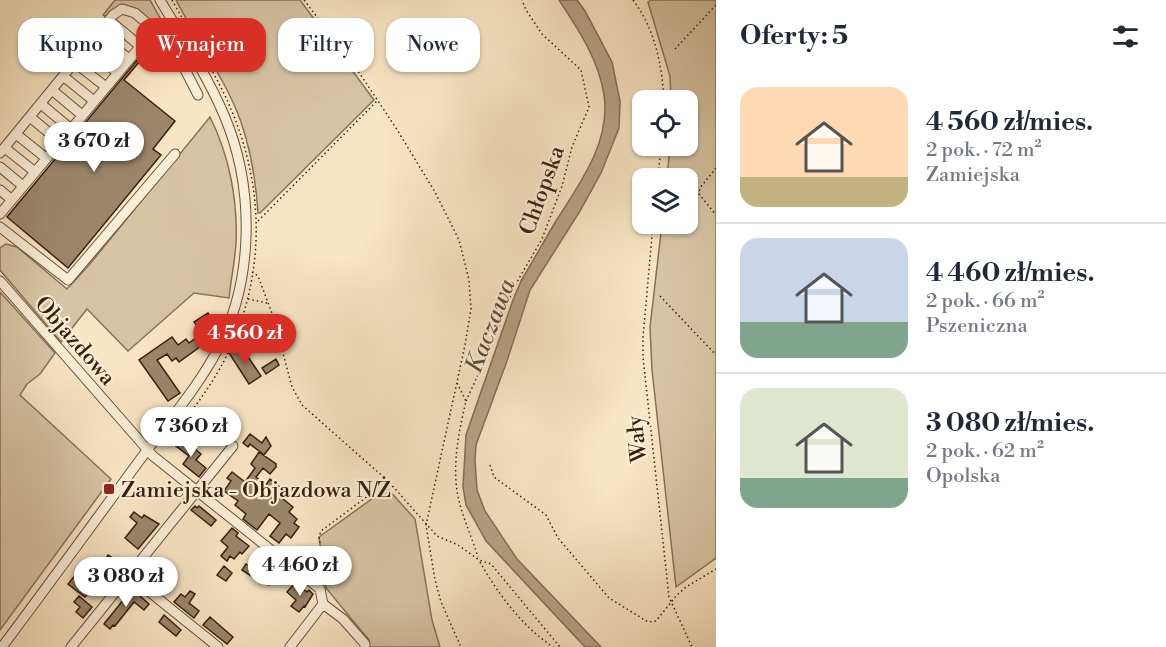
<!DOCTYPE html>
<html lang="pl">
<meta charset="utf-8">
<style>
:root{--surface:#fff;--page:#f2f2f3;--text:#1f2937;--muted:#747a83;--line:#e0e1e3;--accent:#d93025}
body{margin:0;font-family:"Libre Bodoni",serif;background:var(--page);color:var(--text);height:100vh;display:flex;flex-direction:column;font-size:22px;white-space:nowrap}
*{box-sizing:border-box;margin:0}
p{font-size:20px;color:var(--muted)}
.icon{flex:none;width:33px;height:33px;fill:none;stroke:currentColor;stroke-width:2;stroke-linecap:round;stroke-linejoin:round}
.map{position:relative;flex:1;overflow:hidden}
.drawer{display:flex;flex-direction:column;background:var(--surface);width:450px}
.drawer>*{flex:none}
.guide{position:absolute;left:18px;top:18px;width:570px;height:54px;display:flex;gap:12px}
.tools{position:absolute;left:632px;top:90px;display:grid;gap:12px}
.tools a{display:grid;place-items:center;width:66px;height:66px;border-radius:12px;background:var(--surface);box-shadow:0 2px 4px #0004;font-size:30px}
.price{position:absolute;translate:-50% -51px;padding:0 14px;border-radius:21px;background:#fff;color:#222;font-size:20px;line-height:39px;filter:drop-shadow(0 2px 3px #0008)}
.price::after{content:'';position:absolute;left:50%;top:36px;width:18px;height:14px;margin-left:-9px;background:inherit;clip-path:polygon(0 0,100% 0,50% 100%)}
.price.on{background:var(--accent);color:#fff}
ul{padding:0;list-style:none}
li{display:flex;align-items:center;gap:18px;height:150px;padding:0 24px}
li+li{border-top:2px solid var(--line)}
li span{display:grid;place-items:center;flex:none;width:168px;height:120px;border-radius:18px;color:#555}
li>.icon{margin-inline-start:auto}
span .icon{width:72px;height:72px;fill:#fffc;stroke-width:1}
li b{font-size:26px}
h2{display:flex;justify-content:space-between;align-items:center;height:72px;padding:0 24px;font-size:26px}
.tag{padding:0 21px;border-radius:18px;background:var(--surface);box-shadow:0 2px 4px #0004;font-size:21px;line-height:54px}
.tag.on{background:var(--accent);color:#fff}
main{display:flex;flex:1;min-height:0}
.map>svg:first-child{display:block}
</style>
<main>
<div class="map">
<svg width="716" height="647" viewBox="0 0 716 647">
<rect width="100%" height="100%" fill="#f8e5c3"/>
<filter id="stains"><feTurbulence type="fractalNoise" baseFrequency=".00333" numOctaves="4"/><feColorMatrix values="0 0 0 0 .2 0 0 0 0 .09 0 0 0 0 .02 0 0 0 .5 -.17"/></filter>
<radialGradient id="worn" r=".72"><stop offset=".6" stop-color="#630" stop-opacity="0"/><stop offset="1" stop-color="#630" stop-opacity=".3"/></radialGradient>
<path fill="#d7c4a4" stroke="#867258" stroke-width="1.5" d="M115 0H150L177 48 123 7 107 17 103 15Z
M176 0H300L374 100 260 213H258C256 182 251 151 241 122 227 82 196 39 176 0Z
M651 0H716V558L676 587 652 370 650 327 662 224H687V178H667L670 146H687V100H671L670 76 648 2Z
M210 117C229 155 238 200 236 243 235 261 231 279 229 298L194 293 128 351 87 309 61 342 0 270V248L6 244 17 247 67 289 89 265Z
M0 292 55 353 40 374 27 384 20 395 111 479 0 630Z
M387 488 415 519 432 620 440 647H369V640L326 588 319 537Z"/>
<path fill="#b6a285" stroke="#836e55" stroke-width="1.5" d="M559 0H577L585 11 612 62 620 101 619 128 601 173 580 211 530 290 507 361 476 445 475 460 477 490 485 511 517 559 601 647H585L486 541 466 505 463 487 466 435 513 300 521 281C533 261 544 241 556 221 580 183 611 142 604 95 599 60 578 29 559 0Z"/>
<path fill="#9b866b" stroke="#36200c" stroke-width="1.5" d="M153 41 155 43 124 80 175 121 153 149 161 155 68 268 7 217Z
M208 313 216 325 203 334 208 341 179 362 176 358 172 361 167 354 157 360 180 393 168 401 139 360 172 337 178 345 186 339 189 343 202 333 194 322Z
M240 345 261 376 249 384 229 353Z
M276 359 279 365 266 374 262 368Z
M217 410 237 426 230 434 220 426 218 429 209 421Z
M250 434 262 443 266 437 271 446 264 455 250 444 248 447 243 443Z
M182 438 201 454 196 460 206 468 199 477 183 464 189 456 176 446Z
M259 452 276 464V467L270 474 263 468 256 477 266 485 270 479 281 488 277 494 293 507 289 512 297 519 294 523 299 527 291 538 286 534 279 543 270 536 280 523 269 514 257 530 243 519 246 514 235 505 238 501 224 491 231 481 227 478 232 472 245 482 255 468 251 464Z
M195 506 197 508 199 506 216 520 211 526 191 510Z
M134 512 142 518 144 515 159 524 138 549 125 538 137 523 130 517Z
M232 528 238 533 236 536 249 546 242 554 240 552 234 559 230 556 227 561 221 556 228 547 221 541Z
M259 554 281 571 269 585 260 579 259 581 242 570 246 564 249 566Z
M108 555 125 566 117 576 104 562Z
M158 561 176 581 173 586 167 581 160 591 142 576 147 570 150 572Z
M224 566 232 573 226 581 217 575Z
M76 574 83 579 85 576 96 584 99 588 94 593 91 590 85 597 68 584Z
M295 583 307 592 309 590 313 594 305 607 304 606 299 612 291 606 296 600 287 592Z
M132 589 149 604 144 610 134 602 115 626 113 625 110 629 104 624Z
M190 591 195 594 189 603 199 611 194 618 174 602 181 594 185 597Z
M79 596 92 607 83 618 76 612 80 607 74 602Z
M164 615 181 630 176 636 159 622Z
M210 617 233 637 227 644 203 625Z"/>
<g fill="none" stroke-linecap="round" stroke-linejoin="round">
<g stroke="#66513a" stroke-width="11">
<path id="minor" d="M109 20 140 46
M98 34 129 59
M86 48 118 73
M74 62 106 87
M63 76 94 101
M52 90 82 115
M41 104 71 129
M30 117 60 142
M16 134 46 158
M5 148 35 172
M0 153 113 15 122 9 135 13 173 46 198 95
M0 167 23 186
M0 190 12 200
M0 214 154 30
M0 227 68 280 175 154
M0 281 153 456 320 589 323 604
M130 576 218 647
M323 604 343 619 365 644V647
M2 647C50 583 97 518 145 453 170 419 198 387 218 349 254 279 255 188 224 115 207 75 182 37 160 0
M71 647 233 446
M290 647 323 604"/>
</g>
<path stroke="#36200c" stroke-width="1.5" stroke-dasharray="1.5 3" stroke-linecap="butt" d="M172 0 198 46
M304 0 356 68 396 128 435 192 459 240 469 280 471 309 465 345 426 525 435 580 441 602 461 647
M633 0C655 29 662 65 664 100
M675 49 716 5
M716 168 700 188 699 194 716 215
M658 178 661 146
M258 221 377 101
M653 224 643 338V357L669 597 692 647
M252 272 258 276 273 316 292 387 302 405 388 481 437 536 458 545 479 560 491 564 560 647
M660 296 716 355
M248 299 267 303
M457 383 466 401C458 435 450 474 461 508 466 525 473 541 478 557
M466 401 494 340 514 287 542 239 562 186 572 147 589 107 581 70 542 34 526 10 522 0
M152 426 162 417
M170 440C190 413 211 387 226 357 273 262 263 159 211 69
M490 465 494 477 546 515 558 538 609 598 648 622 656 621 676 596 686 587 716 569
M480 562C498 594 522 626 553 647
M326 583 319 537 321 531 388 481"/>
<use href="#minor" stroke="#faeed8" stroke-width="9"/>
</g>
<rect fill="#8f2418" stroke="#faeed8" stroke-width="2" x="103" y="483" width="12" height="12" rx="3"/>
<g text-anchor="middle" stroke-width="4.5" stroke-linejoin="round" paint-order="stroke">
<g font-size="22" fill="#36200c" stroke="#faeed8">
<text transform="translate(541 190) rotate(-70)" y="8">Chłopska</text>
<text transform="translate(76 340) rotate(49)" y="8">Objazdowa</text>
<text transform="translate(636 439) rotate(-96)" y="8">Wały</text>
</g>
<g font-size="22" fill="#36200c" stroke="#faeed8" text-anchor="start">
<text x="121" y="497">Zamiejska - Objazdowa N/Ż</text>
</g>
<g font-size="24" font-style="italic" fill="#634e36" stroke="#faeed8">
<text transform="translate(490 326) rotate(-69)" y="8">Kaczawa</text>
</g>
</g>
<rect width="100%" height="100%" filter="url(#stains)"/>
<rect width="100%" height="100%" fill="url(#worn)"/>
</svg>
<div class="tools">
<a><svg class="icon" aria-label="locate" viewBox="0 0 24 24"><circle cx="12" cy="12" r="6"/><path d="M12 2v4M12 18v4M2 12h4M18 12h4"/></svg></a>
<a><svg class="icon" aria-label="layers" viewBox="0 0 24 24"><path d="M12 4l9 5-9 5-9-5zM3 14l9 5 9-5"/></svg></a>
</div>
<b class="price" style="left:94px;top:173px">3 670 zł</b>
<b class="price on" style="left:245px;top:365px">4 560 zł</b>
<b class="price" style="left:191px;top:458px">7 360 zł</b>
<b class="price" style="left:300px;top:597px">4 460 zł</b>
<b class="price" style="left:126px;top:608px">3 080 zł</b>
<div class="guide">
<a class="tag">Kupno</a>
<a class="tag on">Wynajem</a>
<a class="tag">Filtry</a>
<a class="tag">Nowe</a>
</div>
</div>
<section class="drawer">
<h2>Oferty: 5<svg class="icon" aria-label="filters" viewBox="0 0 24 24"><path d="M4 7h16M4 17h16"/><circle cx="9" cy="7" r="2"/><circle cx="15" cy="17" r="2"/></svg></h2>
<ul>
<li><span style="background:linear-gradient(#ffd9b3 75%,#c2b280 0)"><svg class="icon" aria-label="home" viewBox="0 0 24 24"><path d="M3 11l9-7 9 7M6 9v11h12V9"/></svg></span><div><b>4 560 zł/mies.</b><p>2 pok. · 72 m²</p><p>Zamiejska</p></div></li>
<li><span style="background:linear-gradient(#c9d6e8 70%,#7fa58c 0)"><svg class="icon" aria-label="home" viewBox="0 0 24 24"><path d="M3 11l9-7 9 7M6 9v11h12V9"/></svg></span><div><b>4 460 zł/mies.</b><p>2 pok. · 66 m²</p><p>Pszeniczna</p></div></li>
<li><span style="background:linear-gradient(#dfe7d0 75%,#7fa58c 0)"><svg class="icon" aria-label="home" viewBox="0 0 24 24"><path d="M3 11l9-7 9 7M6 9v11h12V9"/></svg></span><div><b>3 080 zł/mies.</b><p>2 pok. · 62 m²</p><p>Opolska</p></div></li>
</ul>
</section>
</main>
